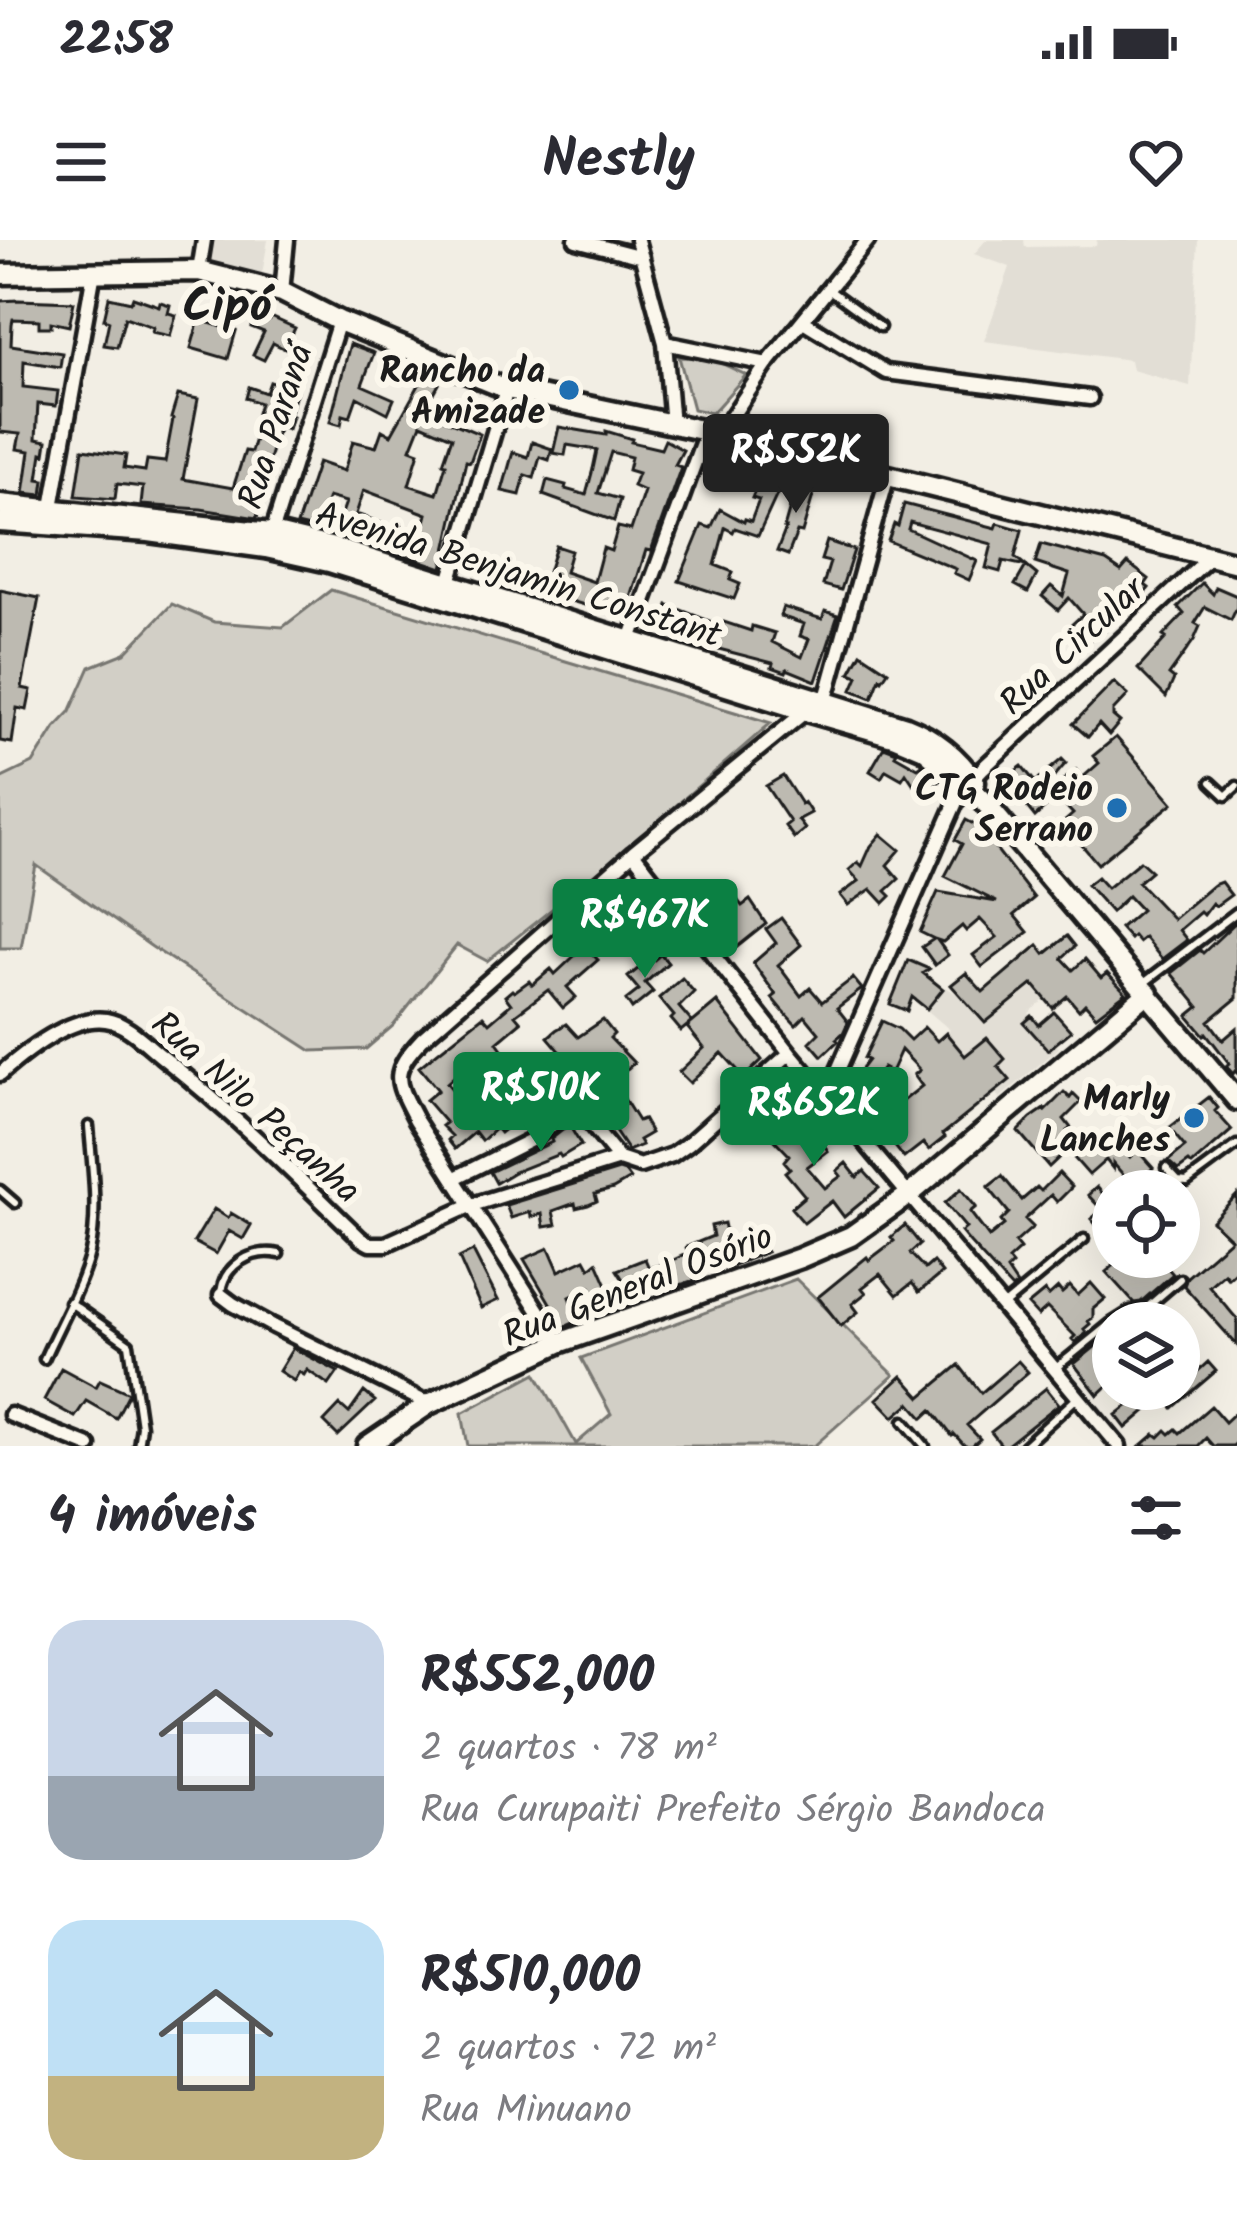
<!DOCTYPE html>
<html lang="pt">
<meta charset="utf-8">
<style>
:root{--surface:#fff;--page:#f2f2f3;--text:#2b2b33;--muted:#7c7c81;--accent:#0b8043}
body{margin:0;font-family:Kalam,sans-serif;background:var(--page);color:var(--text);height:100vh;display:flex;flex-direction:column;font-size:45px;white-space:nowrap}
*{box-sizing:border-box;margin:0}
p{font-size:39px;color:var(--muted)}
.icon{flex:none;width:66px;height:66px;fill:none;stroke:currentColor;stroke-width:2;stroke-linecap:round;stroke-linejoin:round}
.map{position:relative;height:1206px;overflow:hidden}
.sheet{display:flex;flex-direction:column;background:var(--surface);flex:1}
.sheet>*{flex:none}
.buttons{position:absolute;left:1092px;top:930px;display:grid;gap:24px}
.buttons a{display:grid;place-items:center;width:108px;height:108px;border-radius:50%;background:var(--surface);box-shadow:0 12px 48px #0002;font-size:60px}
.price{position:absolute;translate:-50% -102px;padding:0 27px;border-radius:12px;background:var(--accent);color:#fff;font-size:39px;line-height:78px;filter:drop-shadow(0 3px 6px #0008)}
.price::after{content:'';position:absolute;left:50%;top:72px;width:36px;height:27px;margin-left:-18px;background:inherit;clip-path:polygon(0 0,100% 0,50% 100%)}
.price.selected{background:#222;color:#fff}
ul{padding:0;list-style:none}
li{display:flex;align-items:center;gap:36px;height:300px;padding:0 48px}
li span{display:grid;place-items:center;flex:none;width:336px;height:240px;border-radius:36px;color:#555}
li>.icon{margin-inline-start:auto}
span .icon{width:144px;height:144px;fill:#fffc;stroke-width:1}
li b{font-size:51px}
h2{display:flex;justify-content:space-between;align-items:center;height:144px;padding:0 48px;font-size:51px}
.status{display:flex;justify-content:space-between;align-items:center;height:84px;padding:0 60px;background:var(--surface);direction:ltr}
.status svg{height:33px;fill:currentColor}
header{display:flex;justify-content:space-between;align-items:center;height:156px;padding:0 48px;background:var(--surface);font-size:54px;font-weight:700}
.map>svg:first-child{display:block}
</style>
<div class="status"><b>22:58</b><svg viewBox="0 0 49 12"><path d="M0 12V9h3v3zM5 12V6h3v6zM10 12V3h3v9zM15 12V0h3v12zM26 1h20v11H26zM47 4h2v5h-2z"/></svg></div>
<header><svg class="icon" aria-label="menu" viewBox="0 0 24 24"><path d="M4 6h16M4 12h16M4 18h16"/></svg>Nestly<svg class="icon" aria-label="heart" viewBox="0 0 24 24"><path d="M12 20l-8-8c-3-5 5-10 8-4 3-6 11-1 8 4z"/></svg></header>
<div class="map">
<svg width="1237" height="1206" viewBox="0 0 1237 1206">
<rect width="100%" height="100%" fill="#f2eee4"/>
<filter id="ink" filterUnits="userSpaceOnUse"><feTurbulence type="fractalNoise" baseFrequency=".00833" numOctaves="2"/><feDisplacementMap in="SourceGraphic" scale="24" xChannelSelector="R" yChannelSelector="G"/><feConvolveMatrix kernelMatrix="1 2 1 2 8 2 1 2 1" color-interpolation-filters="sRGB"/></filter>
<g filter="url(#ink)">
<path fill="#e2ded5" d="M211 0H268L262 34 207 24Z
M986 0H1024L1025 7 1096 6 1097 0H1198L1190 146 1132 130 1130 120 984 101 1010 27 974 14Z
M1014 725 1044 760 1029 773 1059 808 1000 858 967 819 923 812 950 790 928 771 946 747 965 760 977 750H985Z"/>
<path fill="#d2cfc6" stroke="#777671" stroke-width="3" d="M679 117 710 118 746 135 712 173 693 169Z
M331 350 771 483 617 617 487 721 457 705 394 785 366 809 312 811 152 707 36 625 21 708H0V539L33 523 55 488 70 472 90 427 125 413 172 364 214 382 283 387Z
M796 1039 894 1135 814 1206H468L462 1173 536 1133 576 1204 611 1174 581 1118Z"/>
<path fill="#bdbab1" stroke="#1c1c1c" stroke-width="3" fill-rule="evenodd" d="M109 57 131 62 133 57 159 66 160 62 170 65 168 73 176 75 170 96 152 92 153 87 125 77 117 107 104 105 109 81 104 79Z
M18 60 74 62 69 86 51 82V87H39V80L13 79 12 84 11 105 62 113 60 127 24 121 23 147 58 151 56 166 38 164 36 199 47 201 45 214 42 213 38 239 44 240 42 255 24 253 30 211 17 209 20 194 0 192V61Z
M256 75 270 80 271 77 295 88 285 109 273 103 264 120 253 115 264 92 251 87Z
M200 76 210 79 209 83 236 91 228 119 191 108Z
M350 104 374 113 362 145 394 159 388 173 357 157 350 177 343 175 341 185 330 182Z
M424 136 439 144 424 171 480 194 470 222 466 221 442 328 396 312 404 287 422 293 427 274 364 250 356 274 381 283 373 306 335 293 346 262 328 257 320 282 337 287 335 294 297 285 318 222 344 231 353 201 376 207 382 190 391 195ZM421 184 452 197 443 223 446 224 437 254 409 245 419 212 411 209Z
M270 142 297 151 289 175 292 176 288 189 279 186 265 233 261 232 256 255 262 256 257 278 201 269 141 265 143 247 117 244 115 259 76 256 83 209 126 215 124 228 145 231 147 220 165 222 173 179 171 178 178 155 198 159 183 239 233 248 245 211 251 212 262 175 257 173 260 163 246 158 249 147 266 153Z
M559 187 606 195V191L632 199 631 202 661 209 665 200 683 210 675 225 681 227 651 311 646 310 625 377 564 359 567 349 545 342 556 306 571 311 565 332 594 342 603 308 611 311 618 287 631 290 644 251 633 246 638 233 628 230 631 217 611 212 598 253 620 259 614 281 543 255 547 240 566 245 565 249 586 255 593 229 597 210 567 205 565 215 553 213Z
M532 202 552 209 549 220 540 217 534 238 525 235 520 255 502 251 513 212 528 217Z
M747 227 761 232 758 241 780 248 758 296 735 288 733 292 725 288 715 325 733 332 730 340 740 344 734 359 679 341 702 285 711 288 720 269 744 282 745 279 751 281 759 260 752 258 755 251 741 247Z
M797 243 815 249 802 293 797 292 788 315 777 311 786 288H784Z
M904 264 996 288 998 283 1022 290 1015 317 1037 335 1028 352 1015 345 1026 326 1003 321 1000 332 986 328 992 304 910 282 908 289 977 321 969 340 954 333 956 329 888 301 894 284 898 286Z
M827 301 854 310 841 350 823 345 830 322 821 320Z
M1041 304 1106 321 1121 331 1128 323 1149 339 1145 345 1149 348 1138 362 1135 360 1115 378 1117 381 1106 390 1104 388 1086 403 1070 386 1083 374 1069 358 1058 370 1042 356 1051 346 1063 356 1069 334 1035 323Z
M1202 343 1213 354 1216 347 1237 356V367L1231 380 1205 367 1195 383 1200 386 1194 400 1169 435 1174 439 1166 457 1138 429 1166 398 1163 396 1184 374 1178 367Z
M0 350 39 358 22 448 31 450 27 470 17 468 12 503 0 501Z
M668 365 722 386 724 382 751 391 752 386 775 393 772 402 802 417 809 399 800 396 804 384 780 376 783 367 822 379 825 371 838 375 816 441 787 429 786 432 772 427 773 423 715 408 694 397 698 389 680 383 676 394 664 389 669 376 665 375Z
M861 413 888 431 882 440 880 438 872 458 852 450 858 436 850 433Z
M1114 442 1128 455 1113 471V476L1120 482 1109 495 1099 484 1088 497 1073 484Z
M1116 497 1173 563 1098 624 1063 583 1073 574 1057 557 1035 577 1015 552 1009 557 998 544 1022 526 1035 542 1062 519 1066 523 1048 544 1053 549 1076 530 1082 538 1099 523 1093 516Z
M884 507 897 512 895 515 918 528 922 525 940 541 931 549 923 539 914 545 906 533 902 539 886 530 881 538 870 531Z
M783 536 801 564 804 562 811 573 798 580 805 589 794 598 785 586 790 582 766 546Z
M966 580 979 587 1034 658 1014 675 1028 692 982 727 973 715 997 697 980 679 966 691 962 686 943 702 937 700 948 715 935 725 922 707 934 699 920 692 938 652 997 662 945 636 962 604 955 600Z
M881 594 900 610 887 625 899 639 886 651 891 656 884 663 871 649 848 665 840 655 859 641 849 630 858 622 862 626 871 606Z
M1140 621 1151 631 1138 642 1173 679 1213 645 1221 642 1231 655 1216 666 1212 663 1203 675 1200 672 1179 690 1187 700 1162 719 1144 697 1138 702 1133 696 1130 699 1120 688 1141 670 1128 656 1111 672 1087 645 1097 637 1107 648Z
M723 650 732 661 736 658 742 666 750 660 766 684 736 708 726 696 732 691 708 661Z
M781 678 801 705 778 725 801 756 810 748 822 762 853 738 862 749 837 768 848 782 843 793 836 799 838 801 822 816 810 802 819 793 805 776 796 785 781 769 772 758 776 755 753 723 776 703 766 689Z
M1237 681V758L1209 781 1223 800 1237 788V833L1235 831 1233 834 1226 826 1229 823 1206 793 1204 795 1188 776 1199 767 1171 733 1200 710 1203 713Z
M1067 696 1075 706 1062 718 1073 730 1085 719 1101 738 1107 733 1126 753 1096 776 1085 764 1079 770 1067 756 1053 768 1033 744 985 783 951 745 966 733 983 752 1038 705 1045 714Z
M585 706 598 720 567 747 576 757 563 768 548 750 515 775 521 782 497 802 502 809 488 824 475 834 467 825 447 843 461 860 451 869 465 886 484 870 476 863 484 853 496 864 532 837 520 822 532 812 544 825 560 811 548 797 556 790 566 784 578 797 603 780 614 794 610 798 634 823 613 841 638 881 643 879 651 893 639 900 642 905 628 911 581 841 585 838 571 822 553 836 560 845 500 893 496 888 482 901 475 892 455 909 448 900 452 896 442 886 446 883 426 860 438 850 419 827 483 776 489 783 511 764 505 756 512 750 514 752 529 741 532 745 551 729 555 734Z
M661 714 668 723 645 743 653 752 632 769 626 760 639 750 628 737 639 728 641 731Z
M908 720 929 729 923 733 943 749 927 769 912 757 907 771 890 764Z
M682 738 694 752 679 767 692 782 681 791 671 779 674 776 659 758Z
M717 762 762 820 744 837 722 813 690 843 679 832 704 808 687 787Z
M1054 772 1071 791 1048 810 1024 783 1032 776 1039 785Z
M882 781 899 789 910 800 924 787 937 801 946 793 965 816 987 798 1005 819 998 826 1010 840 943 894 945 897 929 910 923 903 904 918 886 895 884 897 873 885 922 846 914 835 920 830 901 810 891 832 883 828 859 861 845 850 868 820 864 818Z
M1064 852 1070 858 1073 854 1081 862 1064 879 1071 888 1067 891 1082 909 1088 904 1092 909 1110 894 1130 917 1137 910 1153 928 1133 946 1113 923V929L1106 920 1089 935 1067 910 1049 927 1018 891 1031 878 1044 869 1045 871Z
M1209 857 1218 868 1215 871 1232 890 1192 925 1189 922 1178 930 1168 921 1185 907 1169 888Z
M755 865 781 895 802 876 814 890 828 911 807 927 825 948 841 936 837 931 846 923 857 937 864 931 879 948 844 977 832 961 804 983 791 968 805 956 785 932 790 928 784 921 789 915 766 891 761 895 744 876Z
M569 885 581 905 561 917 559 914 514 932 496 943 490 932 552 902 551 899Z
M619 930 625 932 630 939 613 949 595 954 597 961 588 965 576 968 575 963 553 971 556 985 544 987 542 974 531 977 530 972 511 978 506 965Z
M1059 933 1072 947 1057 962 1051 955 1025 979 1033 987 1015 1003 1020 1009 1008 1020 1012 1025 1007 1030 1017 1045 1012 1049 970 1003 961 992 966 988 945 963 961 949 976 967 970 972 989 997 1004 985 1001 981 1009 973 988 947 1002 936 1022 960 1037 947 1041 951Z
M1097 947 1104 955 1109 951 1113 956V992L1107 997 1091 979 1102 970 1088 955Z
M1237 955V1030L1228 1038 1224 1033 1209 1046 1237 1079V1105L1184 1046 1187 1037 1231 999 1212 981Z
M214 969 228 978 231 973 251 985 243 999 229 991 216 1014 194 1002Z
M724 983 728 1001 736 998 739 1008 757 997 767 1012 728 1027 725 1018 691 1032 694 1040 678 1046 675 1037 656 1044 655 1040 632 1054 617 1030 645 1019 649 1028 669 1022 688 1013 686 1007 713 996 711 986Z
M905 985 920 1004 910 1013 925 1029 933 1022 942 1033 919 1052 912 1043 897 1055 880 1034 862 1048 866 1053 852 1064 858 1072 841 1086 818 1057 867 1017 869 1020 894 1001 891 997Z
M549 1008 559 1031 585 1019 590 1028 597 1022 611 1054 595 1061 590 1047 570 1057 580 1080 564 1087 524 1019Z
M473 1011 498 1060 481 1068 459 1018Z
M1124 1017H1158L1173 1034 1141 1062 1134 1063 1106 1032Z
M1091 1043 1105 1059 1093 1069V1078L1088 1081 1090 1084 1084 1089 1087 1093 1075 1102 1072 1099 1075 1096 1047 1068 1038 1076 1028 1065 1045 1051 1049 1056 1058 1048 1062 1053 1070 1046 1078 1055Z
M1107 1097 1113 1104V1141L1098 1155 1074 1124Z
M293 1108 338 1132 329 1145 307 1130 304 1135 299 1132 294 1141 279 1131Z
M1018 1121 1028 1132 967 1185 980 1199 972 1206H965L954 1194 952 1196 932 1170 923 1178 910 1163 894 1177 877 1159 902 1136 921 1157 959 1125 981 1153Z
M1208 1122 1216 1131 1173 1168 1165 1159 1179 1149V1132L1187 1141Z
M61 1128 96 1147 100 1140 129 1153 116 1178 86 1161 75 1177 44 1160Z
M1046 1148 1059 1164 1006 1206H1002L991 1192Z
M1122 1149H1147L1154 1157 1143 1167 1146 1171 1126 1188 1116 1175 1133 1162Z
M364 1152 375 1161 338 1196 324 1182 340 1165 349 1173Z
M1211 1166 1225 1182 1237 1171V1202L1233 1206H1213L1206 1198 1198 1206H1141L1155 1194 1159 1197 1166 1190 1170 1194 1176 1189 1180 1193Z"/>
<g fill="none" stroke-linecap="round" stroke-linejoin="round">
<g stroke="#1c1c1c" stroke-width="15">
<path id="lane" d="M828 49 880 87
M1211 542 1226 556 1237 546
M1144 743 1237 672
M1166 928 1178 941 1187 942 1237 905
M0 950 15 963
M221 1055C222 1026 252 1008 279 1014
M69 1062 129 1104 141 1186 138 1206
M1003 1066 1084 999
M44 1119C57 1089 83 1043 90 1012 99 972 92 927 89 886
M1057 1127 1111 1083 1130 1071 1145 1069 1180 1039
M904 1181 925 1206
M1024 1206 1077 1158"/>
</g>
<g stroke="#1c1c1c" stroke-width="21">
<path id="street" d="M576 0 642 17
M637 0 665 103 672 185
M199 31 204 0
M282 52 287 0
M803 81 886 132 1090 158
M665 103 767 124
M720 194 767 124 868 0
M51 273 94 32
M271 296 339 81
M447 349 507 149
M628 405 706 192
M633 613 790 813 1119 1206
M0 834C25 812 71 775 106 780 126 783 145 803 161 816 232 872 296 936 361 999L370 1004H386L472 965 619 919 640 926 672 915 689 903 790 813
M827 855 960 553 983 528 1210 317
M455 938 535 898 576 866 619 919
M221 1055 233 1064 273 1086 429 1164
M559 1103 416 880C396 841 389 834 422 799L633 613 806 471 825 462 888 235
M11 1175 89 1206"/>
</g>
<g stroke="#1c1c1c" stroke-width="27">
<path id="secondary" d="M0 34 199 31 282 52 339 81 507 149 720 194 1237 323
M0 264 272 293 334 308 906 487C934 498 958 517 975 542
M0 282 149 292 266 308 329 322 806 471 893 496 924 509 981 558 1237 860
M367 1206 429 1164 559 1103 800 1018 851 996 910 954 1148 753"/>
</g>
<use href="#lane" stroke="#fbf7ec" stroke-width="6"/>
<use href="#street" stroke="#fbf7ec" stroke-width="12"/>
<use href="#secondary" stroke="#fbf7ec" stroke-width="18"/>
</g>
</g>
<g fill="#1f6fb2" stroke="#fbf7ec" stroke-width="4.5">
<circle cx="569" cy="150" r="12"/>
<circle cx="1117" cy="568" r="12"/>
<circle cx="1194" cy="878" r="12"/>
</g>
<g text-anchor="middle" stroke-width="12" stroke-linejoin="round" paint-order="stroke">
<g font-size="36" font-weight="bold" fill="#1c1c1c" stroke="#fbf7ec" text-anchor="end">
<text x="545" y="142">Rancho da<tspan x="545" dy="41">Amizade</tspan></text>
<text x="1093" y="560">CTG Rodeio<tspan x="1093" dy="41">Serrano</tspan></text>
<text x="1170" y="870">Marly<tspan x="1170" dy="41">Lanches</tspan></text>
</g>
<g font-size="36" fill="#1c1c1c" stroke="#fbf7ec">
<text transform="translate(274 186) rotate(-72)" y="13">Rua Paraná</text>
<text transform="translate(519 333) rotate(17)" y="13">Avenida Benjamin Constant</text>
<text transform="translate(1071 405) rotate(-43)" y="13">Rua Circular</text>
<text transform="translate(257 866) rotate(42)" y="13">Rua Nilo Peçanha</text>
<text transform="translate(637 1044) rotate(-21)" y="13">Rua General Osório</text>
</g>
<g font-size="48" font-weight="bold" fill="#1c1c1c" stroke="#fbf7ec">
<text x="227" y="81">Cipó</text>
</g>
</g>
</svg>
<div class="buttons">
<a><svg class="icon" aria-label="locate" viewBox="0 0 24 24"><circle cx="12" cy="12" r="6"/><path d="M12 2v4M12 18v4M2 12h4M18 12h4"/></svg></a>
<a><svg class="icon" aria-label="layers" viewBox="0 0 24 24"><path d="M12 4l9 5-9 5-9-5zM3 14l9 5 9-5"/></svg></a>
</div>
<b class="price selected" style="left:796px;top:276px">R$552K</b>
<b class="price" style="left:645px;top:741px">R$467K</b>
<b class="price" style="left:541px;top:914px">R$510K</b>
<b class="price" style="left:814px;top:929px">R$652K</b>
</div>
<section class="sheet">
<h2>4 imóveis<svg class="icon" aria-label="filters" viewBox="0 0 24 24"><path d="M4 7h16M4 17h16"/><circle cx="9" cy="7" r="2"/><circle cx="15" cy="17" r="2"/></svg></h2>
<ul>
<li><span style="background:linear-gradient(#c9d6e8 65%,#9aa5b1 0)"><svg class="icon" aria-label="home" viewBox="0 0 24 24"><path d="M3 11l9-7 9 7M6 9v11h12V9"/></svg></span><div><b>R$552,000</b><p>2 quartos · 78 m²</p><p>Rua Curupaiti Prefeito Sérgio Bandoca</p></div></li>
<li><span style="background:linear-gradient(#bfe0f5 65%,#c2b280 0)"><svg class="icon" aria-label="home" viewBox="0 0 24 24"><path d="M3 11l9-7 9 7M6 9v11h12V9"/></svg></span><div><b>R$510,000</b><p>2 quartos · 72 m²</p><p>Rua Minuano</p></div></li>
</ul>
</section>
